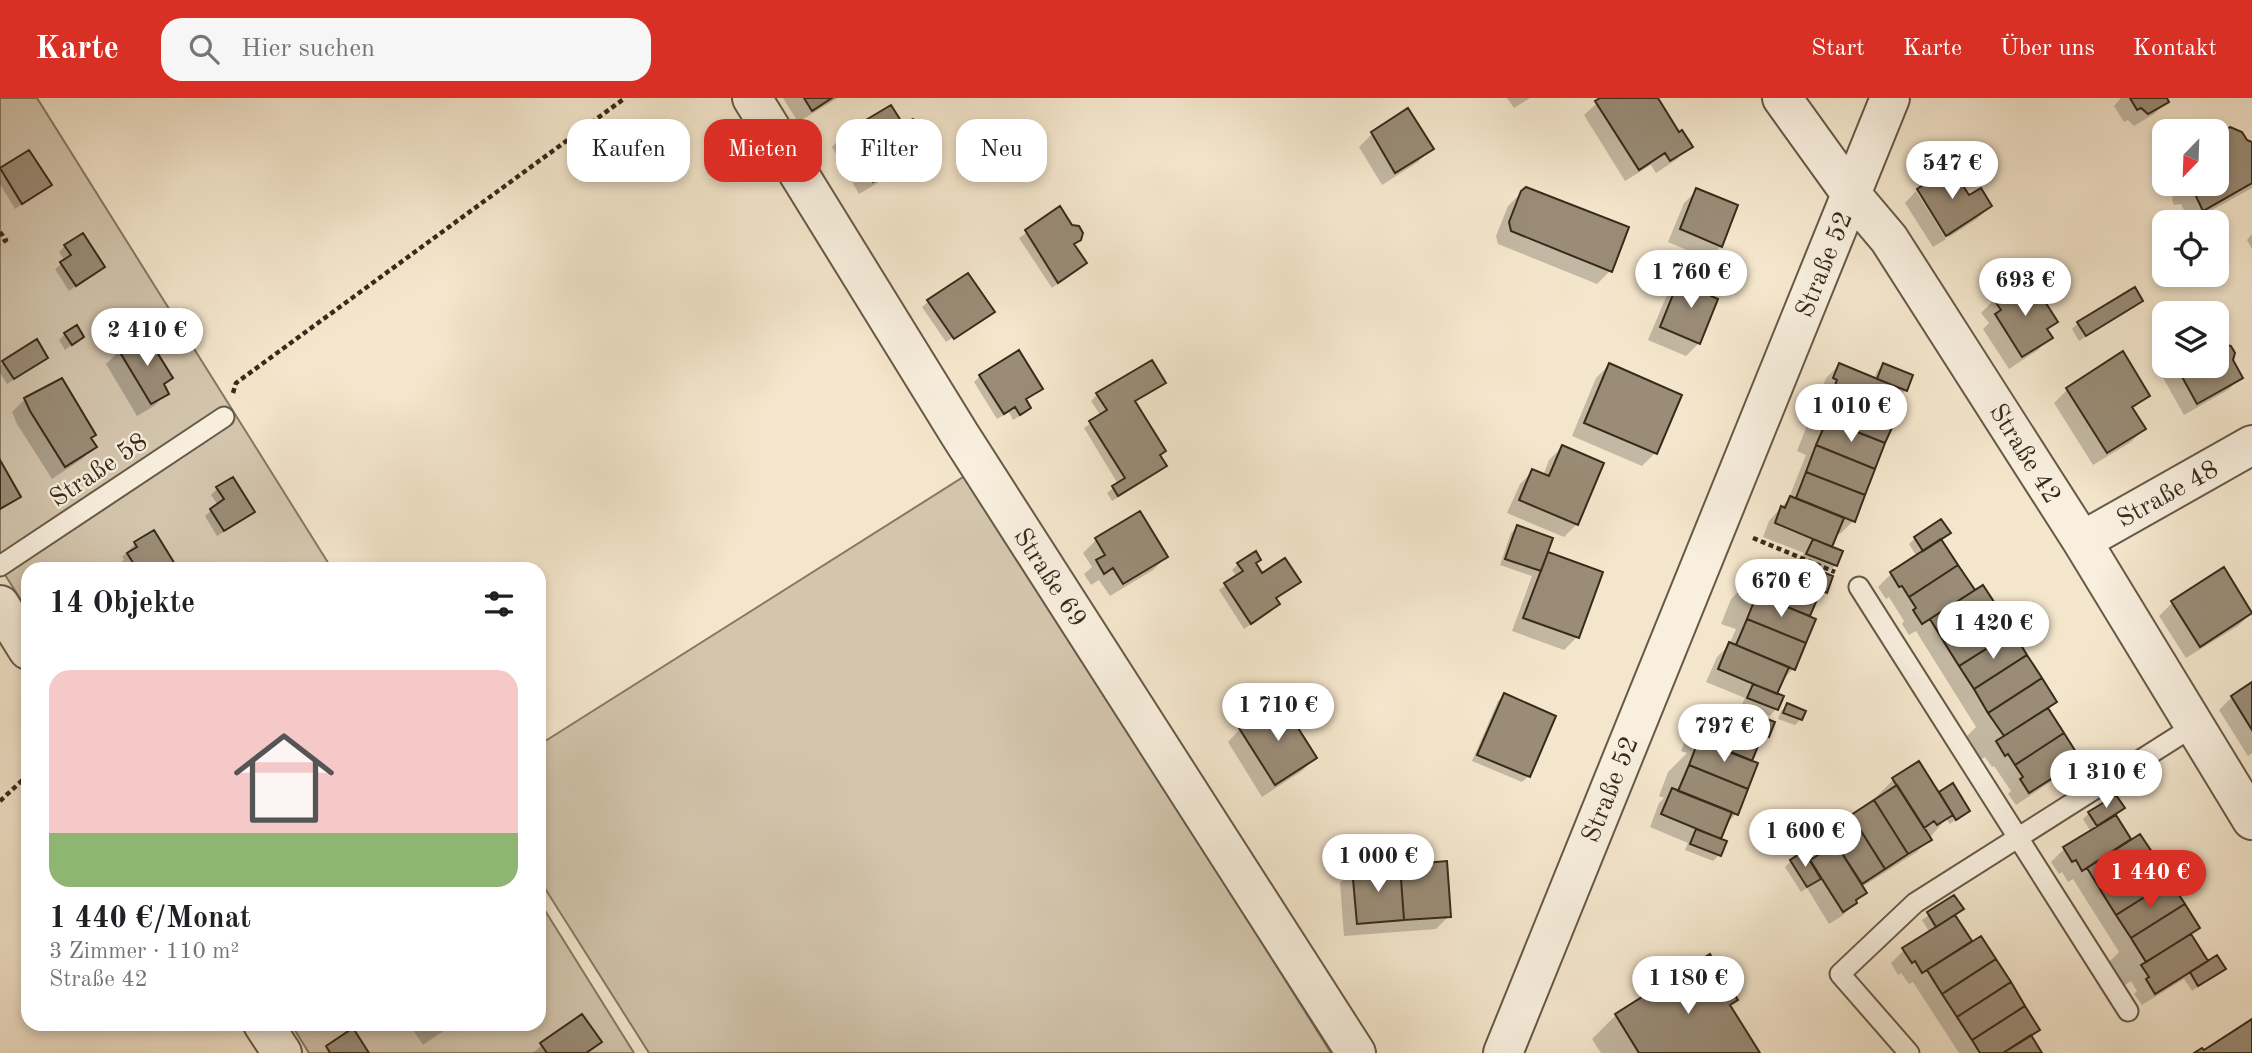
<!DOCTYPE html>
<html lang="de">
<meta charset="utf-8">
<style>
:root{--surface:#fff;--page:#f6f6f6;--text:#202124;--muted:#757577;--accent:#d93025}
body{margin:0;font-family:"Old Standard TT",serif;background:var(--page);color:var(--text);height:100vh;display:flex;flex-direction:column;font-size:26px;white-space:nowrap}
*{box-sizing:border-box;margin:0}
p{font-size:23px;color:var(--muted)}
.icon{flex:none;width:38px;height:38px;fill:none;stroke:currentColor;stroke-width:2;stroke-linecap:round;stroke-linejoin:round}
.map{position:relative;flex:1;overflow:hidden}
.panel{position:absolute;left:21px;top:464px;width:525px;height:469px;display:flex;flex-direction:column;background:var(--surface);border-radius:21px;box-shadow:0 4px 10px #0003}
.panel>*{flex:none}
.hud{position:absolute;left:567px;top:21px;width:665px;height:63px;display:flex;gap:14px}
.needle{width:46px;rotate:203deg}
.buttons{position:absolute;left:2152px;top:21px;display:grid;gap:14px}
.buttons a{display:grid;place-items:center;width:77px;height:77px;border-radius:14px;background:var(--surface);box-shadow:0 4px 10px #0003;font-size:35px}
.price{position:absolute;translate:-50% -60px;padding:0 16px;border-radius:24px;background:#fff;color:#222;font-size:23px;line-height:46px;filter:drop-shadow(0 2px 4px #0008)}
.price::after{content:'';position:absolute;left:50%;top:42px;width:21px;height:16px;margin-left:-10px;background:inherit;clip-path:polygon(0 0,100% 0,50% 100%)}
.price.selected{background:var(--accent);color:#fff}
ul{padding:0;list-style:none}
li{display:grid;align-content:center;gap:14px;height:371px;padding:0 28px}
li span{display:grid;place-items:center;height:217px;border-radius:21px;color:#555}
li>.icon{margin-inline-start:auto}
span .icon{width:126px;height:126px;fill:#fffc;stroke-width:1}
li b{font-size:30px}
h2{display:flex;justify-content:space-between;align-items:center;height:84px;padding:0 28px;font-size:30px}
.chip{padding:0 24px;border-radius:21px;background:var(--surface);box-shadow:0 4px 10px #0003;font-size:24px;line-height:63px}
.chip.selected{background:var(--accent);color:#fff}
header{display:flex;align-items:center;gap:42px;box-sizing:border-box;height:98px;padding:0 35px;background:var(--accent);color:#fff}
header strong{font-size:33px}
nav{display:flex;gap:38px;margin-inline-start:auto;font-size:24px}
.search{width:490px;height:63px;background:var(--page);display:flex;align-items:center;gap:18px;box-sizing:border-box;padding:0 24px;border-radius:21px;color:var(--muted);font-size:26px}
.map>svg:first-child{display:block}
</style>
<header>
<strong>Karte</strong>
<div class="search"><svg class="icon" aria-label="search" viewBox="0 0 24 24"><circle cx="10" cy="10" r="6"/><path d="M15 15l6 6"/></svg>Hier suchen</div>
<nav><a>Start</a><a>Karte</a><a>Über uns</a><a>Kontakt</a></nav>
</header>
<div class="map">
<svg width="2252" height="955" viewBox="0 0 2252 955">
<rect width="100%" height="100%" fill="#f4e6cc"/>
<filter id="stains"><feTurbulence type="fractalNoise" baseFrequency=".00286" numOctaves="4"/><feColorMatrix values="0 0 0 0 .2 0 0 0 0 .09 0 0 0 0 .02 0 0 0 .5 -.17"/></filter>
<radialGradient id="worn" r=".72"><stop offset=".6" stop-color="#630" stop-opacity="0"/><stop offset="1" stop-color="#630" stop-opacity=".3"/></radialGradient>
<path fill="#d4c6ae" stroke="#867864" stroke-width="2" d="M0 0H37L332 471H28V513L0 469Z
M968 376 1331 955H649L539 781V647Z
M539 803 634 955H309L291 926H539Z"/>
<path fill="#0003" d="M783 0H838L798 24Z
M1507 0H1530L1514 10Z
M1603 0H1656L1678 36 1690 48 1677 61 1656 75 1651 67 1625 83 1584 17Z
M2121 0H2165L2167 3 2154 16 2134 28 2128 22 2124 24 2114 8Z
M1407 12 1431 51 1418 64 1382 87 1359 49 1372 36Z
M903 29 928 47 909 66 859 96 832 49 845 36Z
M2252 48V90L2190 124 2181 106 2174 107 2172 102 2174 94 2167 91 2159 77 2161 72 2165 68V86H2217Z
M1950 71 1968 100 1990 108 1977 121 1949 139 1920 93H1917Z
M1 72 50 87 15 111 0 86Z
M1697 92 1721 148 1708 161 1668 144 1684 105Z
M1916 93 1946 141 1933 149 1905 105Z
M1522 94 1610 173 1597 186 1498 146 1496 138 1508 108Z
M1060 111 1079 141 1073 148 1085 165 1052 190 1019 140Z
M2252 136V151L2247 142Z
M65 148 103 169 69 193 55 171 65 163 59 154Z
M1692 179 1699 245 1686 258 1648 242 1666 199 1678 186 1682 188Z
M2014 199 2056 223 2046 233 2050 239 2038 252 2009 271 1983 231 1989 225 1981 215 1994 202Z
M2141 202 2135 209 2079 243 2072 231 2078 225Z
M929 203 988 216 946 244 922 209Z
M65 236 82 239 65 252 59 242Z
M119 253 170 280 163 288 167 295 154 308 137 318 106 266Z
M2122 256 2148 297 2132 312 2144 331 2131 344 2093 367 2054 305 2067 292Z
M46 259 40 265 7 286 0 275V268L3 265Z
M2232 263 2241 279 2228 292 2184 317 2158 271 2165 264V268H2217Z
M1609 267 1655 355 1642 368 1572 338 1596 280Z
M1839 267 1874 281 1877 273 1883 267 1906 292 1899 298 1893 295 1883 317 1853 423 1840 436 1836 434 1831 448 1836 467 1829 473 1801 463 1804 455 1763 439 1769 423 1788 402 1806 357 1797 353 1806 330 1826 310 1820 308 1825 295 1821 293 1826 280Z
M980 278 1041 290 1025 303 1029 310 1023 316 1013 322 1009 314 997 321 974 284Z
M1163 284 1157 291 1134 305 1164 368 1158 374 1112 403 1107 395 1118 386 1084 330 1101 318 1091 303 1097 297Z
M25 301 89 341 95 349 82 361 52 381 17 326 12 314Z
M1562 349 1577 426 1564 439 1507 415 1520 386 1533 373 1543 378 1549 362Z
M217 391 253 414 247 420 217 438 205 418 218 407 211 397Z
M1139 415 1166 459 1153 472 1110 498 1099 482 1091 487 1084 476 1092 469 1083 455 1096 442Z
M1517 429 1546 455 1601 475 1577 539 1564 552 1512 533 1532 478 1500 467 1511 435Z
M1948 435 1940 442 1974 495 2055 604 2047 612 2079 662 2073 668 2092 673 2060 695 2052 683 2016 707 2008 696 2011 693 1994 668 1992 669 1985 659 1972 667 1958 647 1976 629 1916 533 1909 537 1902 526 1904 523 1889 499 1886 501 1878 489 1891 476 1917 459 1909 446 1915 440Z
M135 446 176 471H116L124 461 122 459Z
M1238 466 1261 477 1298 484 1275 501 1278 506 1272 512 1244 531 1219 492 1237 479 1232 472Z
M1804 468 1825 494 1819 500 1816 499 1807 519 1793 571 1781 583 1776 595 1781 599 1776 611 1770 618 1742 606 1745 600 1706 584 1717 559 1729 547 1736 531 1721 526 1731 501 1762 470 1794 483 1797 474Z
M2172 505 2251 515 2238 528 2186 560 2159 518Z
M2252 587V655L2248 658 2219 612 2232 599Z
M1504 597 1529 678 1522 684 1472 663 1498 603Z
M1787 607 1801 621 1795 627 1778 621 1781 613Z
M1744 614 1767 636 1754 635 1766 639 1761 644 1758 643 1751 662 1736 716 1725 727 1719 740V757L1713 763 1685 752 1688 745 1650 729 1659 705 1664 700 1659 698 1668 674 1687 655 1681 653 1691 628 1704 615 1735 627 1738 620Z
M1240 631 1315 660 1302 673 1262 699 1228 644Z
M1893 682 1938 697 1952 688 1968 713 1950 726 1946 721 1917 754 1862 789 1865 795 1842 818 1829 826 1807 790 1801 794 1785 769 1791 763 1809 765 1822 757 1815 746 1828 733 1865 710Z
M2122 710 2114 718 2131 744 2198 830 2190 838 2207 865 2223 871 2192 893 2184 881 2142 907 2134 896 2137 893 2131 883 2115 894 2101 872 2119 854 2073 781 2068 784 2062 774 2059 776 2051 764 2064 751 2091 734 2083 721 2089 715Z
M1353 771 1449 818 1436 831 1344 838 1340 785Z
M1954 799 1962 811 1954 819 1971 846 2038 931 2030 940 2040 955H1959L1913 884 1909 886 1901 875 1898 877 1891 865 1904 852 1930 835 1922 822Z
M1709 859 1736 902 1729 909 1758 955H1601L1592 941 1616 917Z
M409 926H454L423 947Z
M600 943 588 955H533L542 947Z"/>
<path fill="#9a8c77" stroke="#382a1a" stroke-width="2" d="M804 0H832L812 13Z
M1600 0H1658L1679 34 1682 32 1693 49 1670 63 1665 55 1639 72 1595 3Z
M2130 0H2167L2169 4 2148 16 2141 10 2137 12Z
M891 7 903 26 913 21 930 48 924 54 873 84 844 35Z
M1408 10 1434 51 1395 75 1371 34Z
M2230 29 2242 34 2247 42 2252 44V85L2203 113 2194 94H2187L2184 88 2185 86H2217V36Z
M29 52 52 87 22 106 0 70Z
M1951 69 1969 97 1981 90 1992 108 1946 138 1917 91Z
M1526 89 1629 129 1612 174 1511 133 1509 124 1521 93Z
M1696 90 1738 107 1722 149 1680 131Z
M1060 108 1072 127 1079 128 1083 135 1081 142 1074 146 1087 165 1058 185 1025 132Z
M83 135 105 169 76 188 60 164 71 157 64 147Z
M968 175 995 214 954 241 927 202Z
M1691 177 1715 187 1711 198 1718 201 1700 246 1660 229 1678 184 1687 188Z
M2033 185 2058 224 2047 231 2053 240 2022 259 1995 216 2001 212 1993 200 2010 190 2015 197Z
M2135 189 2143 203 2086 238 2077 224Z
M77 227 84 239 72 247 64 235Z
M145 235 173 280 164 286 169 296 151 306 118 251Z
M2217 235 2224 246 2231 248 2235 255 2233 262 2243 280 2197 306 2176 268H2217Z
M37 241 48 260 14 281 2 263Z
M1019 252 1043 291 1026 301 1031 310 1020 317 1015 309 1004 316 979 277Z
M2123 253 2150 298 2132 309 2146 331 2107 355 2066 290Z
M1152 262 1166 285 1135 303 1166 353 1160 357 1167 368 1118 398 1112 388 1125 380 1089 323 1107 312 1096 295Z
M1609 265 1682 297 1657 356 1584 325Z
M1839 265 1897 289 1886 316 1832 295 1837 282 1833 280Z
M1883 265 1913 277 1907 293 1877 281Z
M62 280 96 337 91 340 97 349 65 369 30 313 24 300Z
M1837 297 1896 321 1885 345 1827 322Z
M1827 322 1885 345 1875 371 1816 347Z
M1562 347 1604 365 1578 427 1519 402 1532 371 1549 378Z
M1816 347 1875 371 1865 397 1806 374Z
M0 362 21 399 0 411Z
M1806 374 1865 397 1855 424 1796 400Z
M233 379 255 414 224 433 210 411 224 401 216 389Z
M1790 398 1844 420 1832 449 1775 425 1781 408 1785 410Z
M1140 413 1168 459 1123 486 1113 470 1104 476 1096 462 1105 457 1095 440Z
M1941 421 1951 435 1923 453 1914 439Z
M1517 427 1553 440 1541 473 1505 461Z
M154 432 178 471H137L127 455 137 449 134 444Z
M1813 441 1843 453 1837 468 1806 456Z
M1941 441 1958 467 1909 499 1902 488 1899 489 1890 474Z
M1256 453 1261 462 1256 465 1262 475 1285 460 1301 484 1276 500 1280 506 1251 526 1224 485 1243 473 1237 465Z
M1548 454 1603 474 1579 540 1523 520Z
M1803 466 1833 478 1827 495 1796 482Z
M1958 467 1975 492 1922 526 1913 512 1916 510 1909 499Z
M1762 468 1821 492 1810 518 1751 495Z
M2224 469 2252 515 2200 549 2171 503Z
M1983 487 1998 510 1944 544 1930 521Z
M1757 496 1816 521 1806 545 1747 521Z
M1998 510 2013 534 1959 568 1944 544Z
M1747 521 1806 545 1795 572 1736 547Z
M2013 534 2027 557 1974 591 1959 568Z
M1729 544 1789 569 1777 596 1718 571Z
M2027 557 2042 580 1988 615 1974 591Z
M2042 580 2057 604 2004 638 1988 615Z
M2252 584V632L2231 598Z
M1753 586 1784 598 1778 612 1747 600Z
M1504 595 1556 618 1530 679 1477 657Z
M1281 603 1317 660 1275 687 1239 630Z
M1787 605 1806 613 1802 622 1783 615Z
M2048 610 2064 635 2015 667 2008 656 2005 658 1996 643Z
M1744 612 1775 624 1769 639 1738 627Z
M1703 613 1763 636 1752 663 1693 640Z
M2064 635 2081 662 2029 695 2020 681 2023 679 2015 667Z
M1699 641 1758 665 1748 691 1689 667Z
M2086 659 2094 673 2067 691 2058 677Z
M1919 663 1953 717 1937 727 1934 723 1924 730 1892 680Z
M1689 667 1748 691 1738 717 1678 693Z
M1953 685 1970 713 1956 722 1939 694Z
M1897 687 1932 742 1908 756 1874 702Z
M1672 690 1732 714 1721 741 1661 716Z
M2116 697 2125 710 2097 728 2088 714Z
M1874 702 1908 756 1885 771 1851 717Z
M1851 717 1885 771 1862 786 1827 732Z
M2116 717 2131 741 2082 773 2076 762 2072 764 2063 749Z
M1696 731 1727 743 1721 758 1690 746Z
M2140 736 2156 760 2101 793 2087 770Z
M1836 746 1867 795 1856 802 1857 805 1843 814 1810 762Z
M1804 753 1821 781 1807 789 1790 762Z
M2156 760 2170 783 2116 817 2101 793Z
M1447 763 1451 819 1404 822 1400 767Z
M1400 767 1404 822 1357 826 1352 770Z
M2170 783 2185 806 2131 840 2116 817Z
M1954 797 1964 811 1936 829 1927 814Z
M2185 806 2200 830 2146 864 2131 840Z
M1955 817 1972 843 1922 875 1915 863 1912 865 1902 850Z
M2191 836 2208 863 2155 896 2146 881 2149 879 2141 867Z
M1981 838 1996 861 1942 896 1927 872Z
M1710 856 1738 902 1730 907 1760 955H1639L1615 916Z
M2217 857 2226 871 2198 888 2190 874Z
M1996 861 2011 884 1957 919 1942 896Z
M2011 884 2025 908 1972 942 1957 919Z
M2025 908 2040 932 2003 955H1980L1972 942Z
M582 916 602 944 586 955H547L540 945Z
M2252 921V955H2194L2202 950 2204 952Z
M353 930 369 955H330L326 948Z
M2031 937 2042 955H2003Z"/>
<g fill="none" stroke-linecap="round" stroke-linejoin="round">
<g stroke="#675946" stroke-width="23">
<path id="service" d="M0 468 224 319
M1859 489 2128 913
M1909 955 1840 876 1915 805 2194 628"/>
</g>
<g stroke="#675946" stroke-width="42">
<path id="minor" d="M752 0 960 337 1356 955
M1782 0 1851 96 1889 141 2082 443 2252 722
M2082 443 2252 347
M0 507 28 552
M263 926 282 955
M1503 955 1890 0"/>
</g>
<path stroke="#382a1a" stroke-width="4.5" stroke-dasharray="5 3.5" stroke-linecap="butt" d="M0 134 6 142 0 146
M233 295 236 285 625 0
M1753 440 1835 474
M0 703 28 677"/>
<use href="#service" stroke="#f8efde" stroke-width="19"/>
<use href="#minor" stroke="#f8efde" stroke-width="38"/>
</g>
<g text-anchor="middle" stroke-width="5" stroke-linejoin="round" paint-order="stroke">
<g font-size="26" fill="#382a1a" stroke="#f8efde">
<text transform="translate(1823 166) rotate(-68)" y="9">Straße 52</text>
<text transform="translate(2026 355) rotate(58)" y="9">Straße 42</text>
<text transform="translate(98 371) rotate(-34)" y="9">Straße 58</text>
<text transform="translate(2167 395) rotate(-29)" y="9">Straße 48</text>
<text transform="translate(1051 479) rotate(57)" y="9">Straße 69</text>
<text transform="translate(1609 691) rotate(-68)" y="9">Straße 52</text>
</g>
</g>
<rect width="100%" height="100%" filter="url(#stains)"/>
<rect width="100%" height="100%" fill="url(#worn)"/>
</svg>
<div class="buttons">
<a><svg class="needle" viewBox="-14 -14 28 28"><path d="M0-13l5 13h-10z" fill="#e53935"/><path d="M0 13l5-13h-10z" fill="#757577"/></svg></a>
<a><svg class="icon" aria-label="locate" viewBox="0 0 24 24"><circle cx="12" cy="12" r="6"/><path d="M12 2v4M12 18v4M2 12h4M18 12h4"/></svg></a>
<a><svg class="icon" aria-label="layers" viewBox="0 0 24 24"><path d="M12 4l9 5-9 5-9-5zM3 14l9 5 9-5"/></svg></a>
</div>
<b class="price" style="left:1952px;top:103px">547 €</b>
<b class="price" style="left:1691px;top:212px">1 760 €</b>
<b class="price" style="left:2025px;top:220px">693 €</b>
<b class="price" style="left:147px;top:270px">2 410 €</b>
<b class="price" style="left:1851px;top:346px">1 010 €</b>
<b class="price" style="left:1781px;top:521px">670 €</b>
<b class="price" style="left:1993px;top:563px">1 420 €</b>
<b class="price" style="left:1278px;top:645px">1 710 €</b>
<b class="price" style="left:1724px;top:666px">797 €</b>
<b class="price" style="left:2106px;top:712px">1 310 €</b>
<b class="price" style="left:1805px;top:771px">1 600 €</b>
<b class="price" style="left:1378px;top:796px">1 000 €</b>
<b class="price selected" style="left:2150px;top:812px">1 440 €</b>
<b class="price" style="left:1688px;top:918px">1 180 €</b>
<div class="hud">
<a class="chip">Kaufen</a>
<a class="chip selected">Mieten</a>
<a class="chip">Filter</a>
<a class="chip">Neu</a>
</div>
<section class="panel">
<h2>14 Objekte<svg class="icon" aria-label="filters" viewBox="0 0 24 24"><path d="M4 7h16M4 17h16"/><circle cx="9" cy="7" r="2"/><circle cx="15" cy="17" r="2"/></svg></h2>
<ul>
<li><span style="background:linear-gradient(#f6c9c9 75%,#8fb573 0)"><svg class="icon" aria-label="home" viewBox="0 0 24 24"><path d="M3 11l9-7 9 7M6 9v11h12V9"/></svg></span><div><b>1 440 €/Monat</b><p>3 Zimmer · 110 m²</p><p>Straße 42</p></div></li>
</ul>
</section>
</div>
